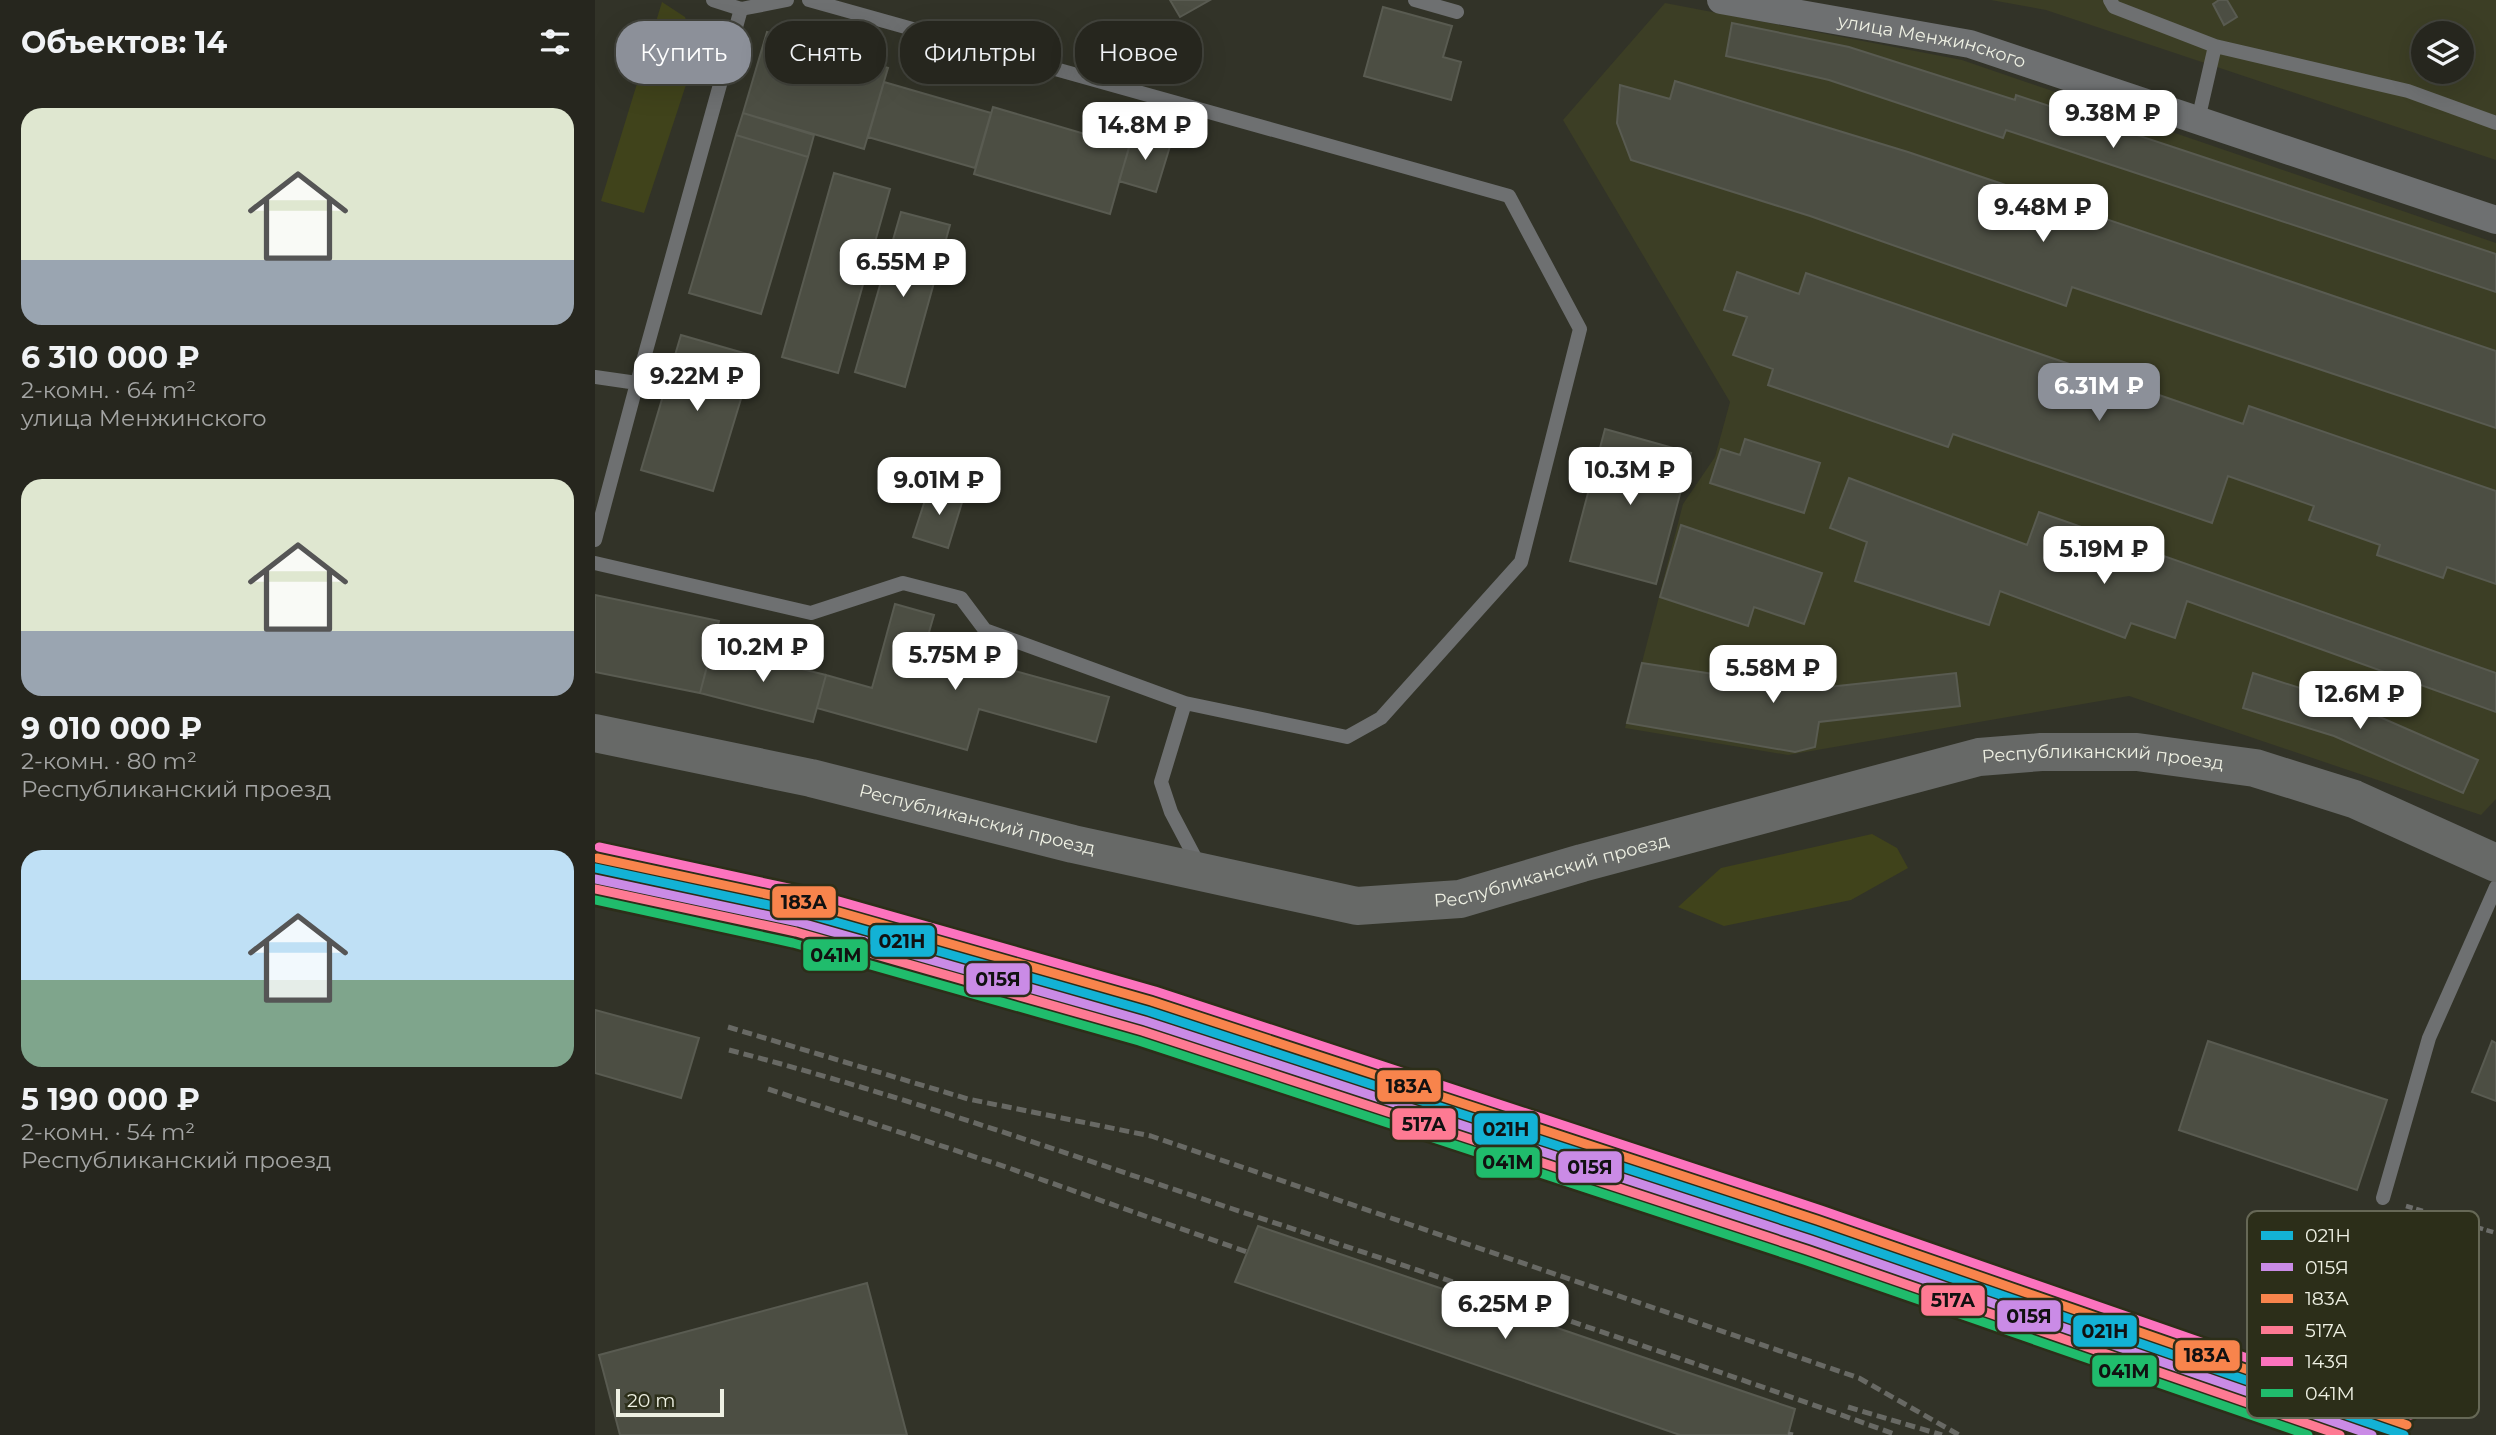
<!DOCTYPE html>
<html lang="ru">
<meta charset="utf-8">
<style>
:root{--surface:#26261e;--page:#32322b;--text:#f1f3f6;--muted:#a4a5a4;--line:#42433c;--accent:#8c9099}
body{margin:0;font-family:Montserrat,sans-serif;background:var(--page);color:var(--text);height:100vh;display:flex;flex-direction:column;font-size:26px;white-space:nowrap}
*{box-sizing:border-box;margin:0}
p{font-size:23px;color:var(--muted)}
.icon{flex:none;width:38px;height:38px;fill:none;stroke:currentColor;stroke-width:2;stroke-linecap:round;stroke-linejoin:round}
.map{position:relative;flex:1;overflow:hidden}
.sheet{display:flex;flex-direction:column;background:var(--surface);width:595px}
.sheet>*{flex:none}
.hud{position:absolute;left:21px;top:21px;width:665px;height:63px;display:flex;gap:14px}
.buttons{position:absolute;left:1816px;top:21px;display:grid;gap:14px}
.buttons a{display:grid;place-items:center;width:63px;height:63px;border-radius:50%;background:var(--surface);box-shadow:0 7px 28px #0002,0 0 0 2px var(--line);font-size:35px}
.scale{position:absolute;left:21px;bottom:18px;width:108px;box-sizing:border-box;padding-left:7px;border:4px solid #eef0e3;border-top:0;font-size:19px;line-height:24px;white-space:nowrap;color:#eef0e3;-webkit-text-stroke:5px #2c2e19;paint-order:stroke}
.price{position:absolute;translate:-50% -60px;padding:0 16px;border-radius:14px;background:#fff;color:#222;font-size:23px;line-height:46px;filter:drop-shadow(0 2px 4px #0008)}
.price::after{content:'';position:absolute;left:50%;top:42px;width:21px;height:16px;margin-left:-10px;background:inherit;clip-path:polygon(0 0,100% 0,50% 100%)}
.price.selected{background:var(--accent);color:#fff}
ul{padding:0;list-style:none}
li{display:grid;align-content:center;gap:14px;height:371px;padding:0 21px}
li span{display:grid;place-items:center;height:217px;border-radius:21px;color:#555}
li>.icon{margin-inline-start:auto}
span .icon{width:126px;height:126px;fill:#fffc;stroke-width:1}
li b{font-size:30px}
h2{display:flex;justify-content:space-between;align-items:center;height:84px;padding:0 21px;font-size:30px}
.pill{padding:0 24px;border-radius:28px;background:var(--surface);box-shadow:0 7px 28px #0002,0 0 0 2px var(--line);font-size:24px;line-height:63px}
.pill.selected{background:var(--accent);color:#fff}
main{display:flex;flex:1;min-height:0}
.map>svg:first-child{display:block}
</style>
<main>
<section class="sheet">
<h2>Объектов: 14<svg class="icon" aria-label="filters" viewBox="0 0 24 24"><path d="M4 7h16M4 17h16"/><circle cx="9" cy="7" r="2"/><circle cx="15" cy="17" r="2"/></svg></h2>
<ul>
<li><span style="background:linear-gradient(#dfe7d0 70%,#9aa5b1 0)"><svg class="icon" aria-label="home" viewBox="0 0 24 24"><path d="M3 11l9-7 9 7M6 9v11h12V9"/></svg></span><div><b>6 310 000 ₽</b><p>2-комн. · 64 m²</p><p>улица Менжинского</p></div></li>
<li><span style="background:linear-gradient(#dfe7d0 70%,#9aa5b1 0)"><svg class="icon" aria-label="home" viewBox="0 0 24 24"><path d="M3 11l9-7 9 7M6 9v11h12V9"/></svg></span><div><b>9 010 000 ₽</b><p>2-комн. · 80 m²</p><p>Республиканский проезд</p></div></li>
<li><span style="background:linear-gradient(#bfe0f5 60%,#7fa58c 0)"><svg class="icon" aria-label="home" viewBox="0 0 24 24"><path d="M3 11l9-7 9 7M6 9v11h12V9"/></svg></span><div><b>5 190 000 ₽</b><p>2-комн. · 54 m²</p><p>Республиканский проезд</p></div></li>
</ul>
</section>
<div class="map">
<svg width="1901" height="1435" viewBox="0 0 1901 1435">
<rect width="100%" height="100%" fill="#323328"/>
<path fill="#3c3e25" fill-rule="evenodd" d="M1396 0H1901V160L1451 10ZM1829 33H1867V72H1829Z
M1070 3 1367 60 1901 243V799L1886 815 1534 696 1193 755 1030 728 1088 504 1120 457 1135 402 968 120Z"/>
<path fill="#40431b" d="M67 2 90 17 101 54 49 213 6 201Z
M1277 834 1302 848 1313 868 1256 900 1129 926 1083 907 1126 868Z"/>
<path fill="#4c4e43" stroke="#595b51" stroke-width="2" d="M575 0H615L585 17Z
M1624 0H1632L1642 17 1629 25 1618 4Z
M788 7 857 26 848 57 866 62 856 100 769 76Z
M1137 23 1254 47 1420 100 1421 95 1901 254V292L1411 130 1408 138 1234 80 1131 56Z
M172 32 293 68 269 149 148 113Z
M1080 81 1313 152 1901 351V428L1477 287 1471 306 1215 216 1036 160 1022 123 1025 85 1075 99Z
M289 82 396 113 380 168 273 137Z
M398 107 534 147 515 214 379 174Z
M148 113 219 135 213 157 141 135Z
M539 132 576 143 561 192 524 181Z
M141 135 213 157 166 314 94 293Z
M239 173 295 189 243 373 187 357Z
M306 212 355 225 310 387 260 372Z
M1142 272 1204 294 1211 273 1648 424 1654 406 1901 491V584L1852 567 1848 578 1782 555 1785 545 1714 520 1719 506 1633 476 1617 523 1358 434 1353 447 1173 385 1178 369 1138 355 1152 317 1129 310Z
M86 335 159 356 118 491 46 470Z
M1010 429 1096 453 1061 584 975 561Z
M1150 439 1225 463 1209 513 1115 483 1126 449 1145 455Z
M1254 478 1432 545 1444 512 1901 673V712L1592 601 1580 638 1536 623 1530 638 1405 591 1394 625 1260 581 1272 542 1235 528Z
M335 485 369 496 353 548 318 537Z
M1086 525 1227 573 1209 624 1159 607 1153 626 1065 597Z
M0 595 124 621 105 693 0 672Z
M300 604 339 615 330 646 514 697 501 742 384 709 372 750 222 708 231 675 277 688Z
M117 647 231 675 218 722 105 693Z
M1047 663 1215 689 1361 673 1365 706 1224 722 1220 747 1200 752 1032 723Z
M1658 673 1755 704 1883 760 1868 793 1739 736 1648 708Z
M0 1010 104 1038 86 1098 0 1073Z
M1613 1041 1792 1100 1762 1190 1584 1130Z
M1897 1041 1901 1043V1101L1877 1092Z
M663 1226 1200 1409 1193 1435H1085L640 1282Z
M272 1283 312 1435H25L4 1355Z"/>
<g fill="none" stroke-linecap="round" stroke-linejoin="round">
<path stroke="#6d6e6b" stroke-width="4.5" stroke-dasharray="7 3.5" stroke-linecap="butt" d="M1811 1206 1901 1233"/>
<path stroke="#6e7071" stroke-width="14" d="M118 0 146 9 192 0
M820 0 862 12
M1515 0 1519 7 1620 46 1813 91 1901 123
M1603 120 1620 46
M0 377 42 383 146 9
M0 540 42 383
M0 563 216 613 308 583 366 598 390 630 590 703 752 737 786 718 926 562 985 329 914 196 214 0
M590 703 566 782 576 812 605 867
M1788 1198 1834 1038 1901 887"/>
<path stroke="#6e7071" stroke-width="28" id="s1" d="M1126 0 1375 44 1901 220"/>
<path stroke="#676967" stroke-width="38" id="s2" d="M0 733 216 778 478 844 762 906 865 899 987 863 1384 757 1446 752H1542L1660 768 1759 799 1901 863"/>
<path stroke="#686964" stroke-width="5" stroke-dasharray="10 5" stroke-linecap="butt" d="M133 1027 373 1099 556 1136 1264 1378 1364 1435
M134 1050C304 1094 469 1153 635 1208 858 1282 1082 1355 1302 1435
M173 1089 411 1167 652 1252
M1253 1407 1347 1435
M1193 1434 1198 1435"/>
<g stroke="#2c2e19" stroke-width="14">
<path id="rail-1" d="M0 868 206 912 553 1011 1219 1230 1809 1435"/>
</g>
<g stroke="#2c2e19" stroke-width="14">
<path id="rail-2" d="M0 879 203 922 550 1021 1216 1240 1777 1435"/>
</g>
<g stroke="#2c2e19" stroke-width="14">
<path id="rail-3" d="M2 858 209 902 556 1001 1222 1220 1812 1425"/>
</g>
<g stroke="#2c2e19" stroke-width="14">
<path id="rail-4" d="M0 889 201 932 547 1031 1212 1250 1745 1435"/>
</g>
<g stroke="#2c2e19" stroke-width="14">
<path id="rail-5" d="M4 847 212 892 560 991 1226 1210 1816 1415"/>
</g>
<g stroke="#2c2e19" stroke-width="14">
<path id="rail-6" d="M0 900 198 943 544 1041 1209 1260 1713 1435"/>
</g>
<use href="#rail-1" stroke="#13b2d5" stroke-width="9"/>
<use href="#rail-2" stroke="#ca8be6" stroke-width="9"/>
<use href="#rail-3" stroke="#f8844c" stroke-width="9"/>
<use href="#rail-4" stroke="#fe7a93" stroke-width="9"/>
<use href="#rail-5" stroke="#fc73be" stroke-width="9"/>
<use href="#rail-6" stroke="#20bc6c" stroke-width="9"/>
</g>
<g text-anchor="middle" stroke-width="6" stroke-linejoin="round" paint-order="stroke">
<g font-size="18" fill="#eef0e3" stroke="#2c2e19">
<text dy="6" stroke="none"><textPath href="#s1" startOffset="215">улица Менжинского</textPath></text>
<text dy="6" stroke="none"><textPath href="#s2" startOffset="1547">Республиканский проезд</textPath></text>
<text dy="6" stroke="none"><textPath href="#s2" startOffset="392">Республиканский проезд</textPath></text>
<text dy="6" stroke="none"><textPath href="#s2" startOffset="980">Республиканский проезд</textPath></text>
</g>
</g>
<rect x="1652" y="1211" width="232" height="207" rx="10" fill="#2c2e19" stroke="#666856" stroke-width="2"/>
<rect x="1666" y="1231" width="32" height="9" fill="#13b2d5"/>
<rect x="1666" y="1263" width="32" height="8" fill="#ca8be6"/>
<rect x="1666" y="1294" width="32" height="9" fill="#f8844c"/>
<rect x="1666" y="1326" width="32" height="8" fill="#fe7a93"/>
<rect x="1666" y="1357" width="32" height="9" fill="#fc73be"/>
<rect x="1666" y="1389" width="32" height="8" fill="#20bc6c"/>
<g font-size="19" fill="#eef0e3">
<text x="1710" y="1242">021Н</text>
<text x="1710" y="1274">015Я</text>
<text x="1710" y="1305">183А</text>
<text x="1710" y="1337">517А</text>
<text x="1710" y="1368">143Я</text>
<text x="1710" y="1400">041М</text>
</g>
<g stroke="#2c2e19" stroke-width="2.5">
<rect x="176" y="885" width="66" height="34" rx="7" fill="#f8844c"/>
<rect x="274" y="924" width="67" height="34" rx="7" fill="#13b2d5"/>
<rect x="207" y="938" width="67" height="34" rx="7" fill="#20bc6c"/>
<rect x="370" y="962" width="66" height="34" rx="7" fill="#ca8be6"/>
<rect x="781" y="1069" width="66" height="34" rx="7" fill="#f8844c"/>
<rect x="796" y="1107" width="66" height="34" rx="7" fill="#fe7a93"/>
<rect x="878" y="1112" width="66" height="34" rx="7" fill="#13b2d5"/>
<rect x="880" y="1146" width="66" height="33" rx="7" fill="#20bc6c"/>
<rect x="962" y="1150" width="66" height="34" rx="7" fill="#ca8be6"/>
<rect x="1325" y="1284" width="66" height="33" rx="7" fill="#fe7a93"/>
<rect x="1401" y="1299" width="66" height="34" rx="7" fill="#ca8be6"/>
<rect x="1477" y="1314" width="66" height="34" rx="7" fill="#13b2d5"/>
<rect x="1579" y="1339" width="67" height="33" rx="7" fill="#f8844c"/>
<rect x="1496" y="1354" width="67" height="34" rx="7" fill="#20bc6c"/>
</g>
<g font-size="19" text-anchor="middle" font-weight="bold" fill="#111">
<text x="209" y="909">183А</text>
<text x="307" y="948">021Н</text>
<text x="241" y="962">041М</text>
<text x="403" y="986">015Я</text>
<text x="814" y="1093">183А</text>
<text x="829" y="1131">517А</text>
<text x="911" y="1136">021Н</text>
<text x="913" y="1169">041М</text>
<text x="995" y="1174">015Я</text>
<text x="1358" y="1307">517А</text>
<text x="1434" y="1323">015Я</text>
<text x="1510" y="1338">021Н</text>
<text x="1612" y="1362">183А</text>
<text x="1529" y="1378">041М</text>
</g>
</svg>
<div class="buttons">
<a><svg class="icon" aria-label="layers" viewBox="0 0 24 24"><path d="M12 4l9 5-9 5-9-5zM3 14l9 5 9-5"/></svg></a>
</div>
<div class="scale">20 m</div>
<b class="price" style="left:1518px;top:150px">9.38M ₽</b>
<b class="price" style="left:550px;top:162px">14.8M ₽</b>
<b class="price" style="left:1448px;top:244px">9.48M ₽</b>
<b class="price" style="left:308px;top:299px">6.55M ₽</b>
<b class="price" style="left:102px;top:413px">9.22M ₽</b>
<b class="price selected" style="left:1504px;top:423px">6.31M ₽</b>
<b class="price" style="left:1035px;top:507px">10.3M ₽</b>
<b class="price" style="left:344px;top:517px">9.01M ₽</b>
<b class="price" style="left:1509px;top:586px">5.19M ₽</b>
<b class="price" style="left:168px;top:684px">10.2M ₽</b>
<b class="price" style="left:360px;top:692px">5.75M ₽</b>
<b class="price" style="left:1178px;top:705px">5.58M ₽</b>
<b class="price" style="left:1765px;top:731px">12.6M ₽</b>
<b class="price" style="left:910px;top:1341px">6.25M ₽</b>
<div class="hud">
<a class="pill selected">Купить</a>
<a class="pill">Снять</a>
<a class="pill">Фильтры</a>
<a class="pill">Новое</a>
</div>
</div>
</main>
